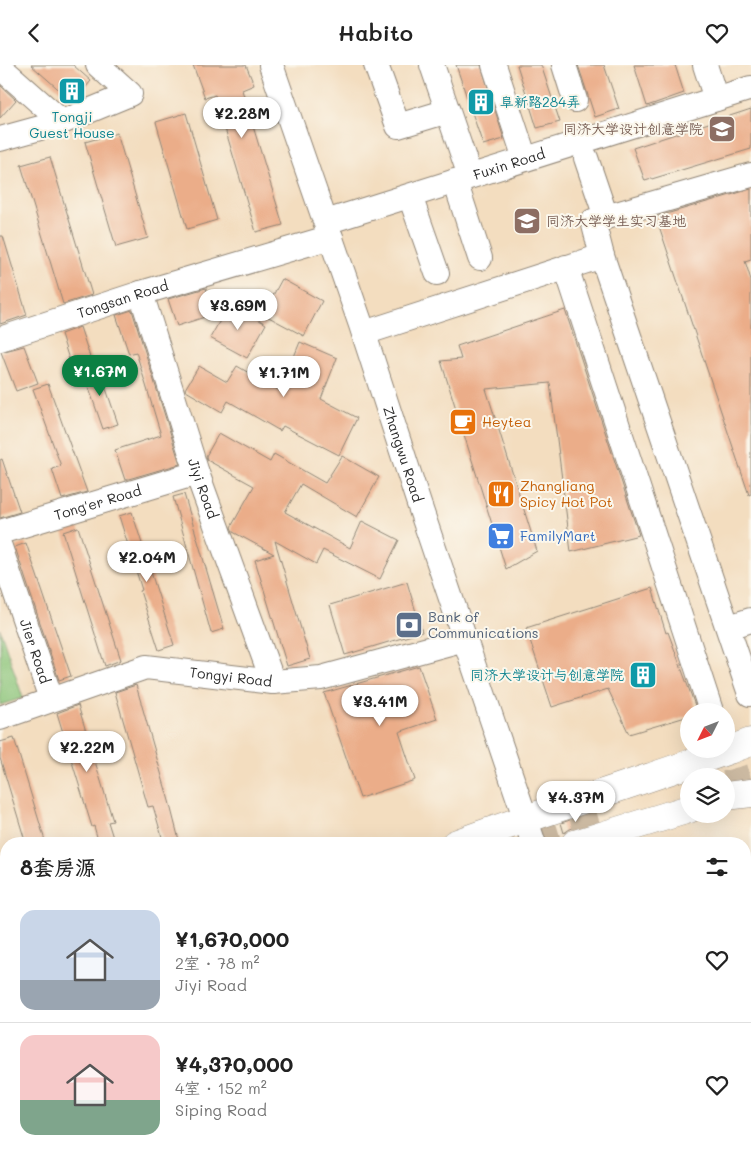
<!DOCTYPE html>
<html lang="zh">
<meta charset="utf-8">
<style>
:root{--surface:#fff;--page:#f2f2f2;--text:#222;--muted:#767676;--line:#e0e0e0;--accent:#0b8043}
body{margin:0;font-family:Mali,"LXGW WenKai TC",sans-serif;background:var(--page);color:var(--text);height:100vh;display:flex;flex-direction:column;font-size:19px;white-space:nowrap}
*{box-sizing:border-box;margin:0}
p{font-size:16px;color:var(--muted)}
.icon{flex:none;width:28px;height:28px;fill:none;stroke:currentColor;stroke-width:2;stroke-linecap:round;stroke-linejoin:round}
.map{position:relative;flex:1;overflow:hidden}
.side{position:absolute;left:0px;top:772px;width:751px;height:321px;display:flex;flex-direction:column;background:var(--surface);border-radius:20px 20px 0 0;box-shadow:0 5px 20px #0002}
.side>*{flex:none}
.needle{width:32px;rotate:228deg}
.controls{position:absolute;left:680px;top:638px;display:grid;gap:10px}
.controls a{display:grid;place-items:center;width:55px;height:55px;border-radius:50%;background:var(--surface);box-shadow:0 5px 20px #0002;font-size:25px}
.price{position:absolute;translate:-50% -42px;padding:0 11px;border-radius:18px;background:#fff;color:#222;font-size:16px;line-height:32px;filter:drop-shadow(0 1px 2px #0008)}
.price::after{content:'';position:absolute;left:50%;top:30px;width:15px;height:11px;margin-left:-8px;background:inherit;clip-path:polygon(0 0,100% 0,50% 100%)}
.price.current{background:var(--accent);color:#fff}
ul{padding:0;list-style:none}
li{display:flex;align-items:center;gap:15px;height:125px;padding:0 20px}
li+li{border-top:1px solid var(--line)}
li span{display:grid;place-items:center;flex:none;width:140px;height:100px;border-radius:15px;color:#555}
li>.icon{margin-inline-start:auto}
span .icon{width:60px;height:60px;fill:#fffc;stroke-width:1}
li b{font-size:21px}
h2{display:flex;justify-content:space-between;align-items:center;height:60px;padding:0 20px;font-size:21px}
header{display:flex;justify-content:space-between;align-items:center;height:65px;padding:0 20px;background:var(--surface);font-size:22px;font-weight:600}
.map>svg:first-child{display:block}
</style>
<header><svg class="icon" aria-label="back" viewBox="0 0 24 24"><path d="M15 5l-7 7 7 7"/></svg>Habito<svg class="icon" aria-label="heart" viewBox="0 0 24 24"><path d="M12 20l-8-8c-3-5 5-10 8-4 3-6 11-1 8 4z"/></svg></header>
<div class="map">
<svg width="751" height="1093" viewBox="0 0 751 1093">
<rect width="100%" height="100%" fill="#fbf7ec"/>
<filter id="ink" filterUnits="userSpaceOnUse"><feTurbulence type="fractalNoise" baseFrequency=".02" numOctaves="2"/><feDisplacementMap in="SourceGraphic" scale="10" xChannelSelector="R" yChannelSelector="G"/><feConvolveMatrix kernelMatrix="1 2 1 2 8 2 1 2 1" color-interpolation-filters="sRGB"/></filter>
<filter id="wash" filterUnits="userSpaceOnUse"><feTurbulence type="fractalNoise" baseFrequency=".0096" numOctaves="4" result="noise"/><feDisplacementMap in="SourceGraphic" scale="20" xChannelSelector="R" yChannelSelector="G"/><feGaussianBlur stdDeviation="1.12" result="paint"/><feColorMatrix in="noise" values="0 0 0 0 0 0 0 0 0 0 0 0 0 0 0 0 0 1.4 0 .05"/><feComposite in="paint" operator="in"/></filter>
<g filter="url(#wash)">
<rect width="100%" height="100%" fill="#f3ddbf"/>
<path fill="#8bc479" stroke="#5b7852" d="M0 564 23 633 0 640Z
M745 1077 750 1093H670L668 1088H745Z
M497 1088H586L588 1093H499Z"/>
<g id="blocks">
<path fill="#ebad89" d="M31 0H73L91 16 73 37Z
M193 0H246L254 20 242 25 283 160 256 167 215 30 205 33Z
M456 0H481L504 74 483 80Z
M517 0H541L560 57 537 63Z
M578 0H604L619 44 595 52Z
M634 0H675L684 28 647 41Z
M0 20 16 35 0 53Z
M751 44V84L645 116 633 83Z
M186 48 217 155 187 164 156 57Z
M117 68 148 173 116 182 85 77Z
M50 92 92 230 63 239 21 100Z
M751 124V194L745 196 751 215V429L749 430 656 152Z
M0 171H3L27 250 0 259Z
M282 214 322 236 304 271 263 249Z
M206 223 214 249 177 261 168 234Z
M230 238 266 259 247 293 210 273Z
M132 245 180 399 125 415 115 385 161 370 136 287 129 289 116 250Z
M565 245 639 470 571 487 550 318 486 324 537 486 506 504 441 296 461 294 457 281Z
M80 262 92 298 72 304 61 269Z
M300 277 337 293 321 334 357 353 339 390 283 361 280 366 228 336 222 347 186 326 185 324 199 301 227 317 237 301 280 326Z
M24 281 38 318 16 326 1 287Z
M98 300 118 359 103 364 83 306Z
M48 319 87 427 62 434 52 404 61 401 33 324Z
M219 368 270 397 274 389 325 418 342 391 379 412 357 452 301 419 285 447 350 483 362 456 399 475 380 514 323 485 316 499 275 476 310 594 287 601 255 495 274 489 233 467 231 462 254 421 207 395 206 391Z
M2 394 20 447 0 453V395Z
M184 429 224 564 211 568 173 432Z
M132 447 174 580 159 585 140 526 142 525 119 451Z
M78 462 121 595 105 601 63 467Z
M26 478 71 611 59 615 15 482Z
M407 517 422 567 345 590 330 540Z
M652 523 666 568 668 567 697 646H689V651L629 669 608 624 552 642 526 563Z
M419 601 437 654 399 667 415 715 360 733 324 628Z
M136 620 169 736 180 779H164L153 741 148 742 115 627Z
M78 640 113 756 108 757 115 779H99L94 761 92 762 57 648Z
M14 673 46 779H26L0 693V677Z
M588 749 591 758 570 764 564 768 561 758Z"/>
</g>
</g>
<g filter="url(#ink)">
<use href="#blocks" fill-opacity="0" stroke="#8f8475" stroke-width="1"/>
<g fill="none" stroke-linecap="round" stroke-linejoin="round">
<path stroke="#cbb9a1" stroke-width="28" stroke-dasharray="28 14" stroke-linecap="butt" d="M726 720 751 713
M533 779 603 758"/>
<g stroke="#8f8475" stroke-width="26">
<g id="minor">
<path id="s1" d="M271 0 361 260 419 439 534 779"/>
<path d="M376 0 398 61 448 46"/>
<path d="M432 0 470 111"/>
<path d="M494 0 525 94"/>
<path d="M564 0 575 35"/>
<path d="M705 0 716 34"/>
<path d="M0 2 62 57 130 29 98 0"/>
<path d="M0 74 62 57"/>
<path d="M586 93 606 152 751 110"/>
<path d="M455 116 480 193"/>
<path d="M410 131 437 208"/>
<path id="s2" d="M326 157 751 23"/>
<path d="M602 191 593 156 606 152"/>
<path d="M566 202 711 646"/>
<path id="s3" d="M141 228 197 408 273 617"/>
<path d="M364 268 602 191 750 629"/>
<path id="s4" d="M0 274 141 228 331 172"/>
<path id="s5" d="M0 467 197 408"/>
<path id="s6" d="M0 482 51 634"/>
<path d="M729 562 751 555"/>
<path id="s7" d="M0 653 146 602 273 617 321 613 465 574"/>
<path d="M745 952 751 950"/>
<path d="M46 1088 48 1093"/>
<path d="M314 1093 332 1088"/>
</g>
</g>
<g stroke="#8f8475" stroke-width="29">
<path id="major" d="M726 731 751 728
M455 779C553 743 653 713 751 677
M575 779 689 744
M0 926 6 924
M0 962 6 960"/>
</g>
<path stroke="#8f8475" stroke-width="3" stroke-dasharray="1 4" stroke-linecap="butt" d="M745 1020 751 1039
M212 1088 214 1093
M469 1088 471 1093
M609 1088 611 1093
M638 1088 640 1093"/>
<use href="#minor" stroke="#fff" stroke-width="24"/>
<use href="#major" stroke="#fff" stroke-width="28"/>
</g>
</g>
<defs>
<g id="building-square" transform="scale(1.4375)"><rect x="-9" y="-9" width="18" height="18" rx="4" fill="#0f9aa8" stroke="#fbf7ec"/><path d="M-4-6H4V6H1V3H-1V6H-4ZM-2.5-4.3h1.7v1.8h-1.7ZM.8-4.3h1.7v1.8H.8ZM-2.5-1h1.7V.8h-1.7ZM.8-1h1.7V.8H.8Z" fill="#fff"/></g>
<g id="school-square" transform="scale(1.4375)"><rect x="-9" y="-9" width="18" height="18" rx="4" fill="#8d6e63" stroke="#fbf7ec"/><path d="M0-5L7-2L0 1L-7-2ZM-4 1L0 2.5L4 1V4Q0 6-4 4Z" fill="#fff"/></g>
<g id="cafe-square" transform="scale(1.4375)"><rect x="-9" y="-9" width="18" height="18" rx="4" fill="#e8710a" stroke="#fbf7ec"/><path d="M-5.5-4.5H6V0H3Q3 3.5 0 3.5H-2.5Q-5.5 3.5-5.5 0ZM3-3.2v2h1.7v-2ZM-6 4.5H4V6H-6Z" fill="#fff"/></g>
<g id="restaurant-square" transform="scale(1.4375)"><rect x="-9" y="-9" width="18" height="18" rx="4" fill="#e8710a" stroke="#fbf7ec"/><path d="M-5-6h1v4h1v-4h1v4h1v-4h1v5L-1.5 .5V6h-2V.5L-5-1ZM5-6V6H3V1.5H1.5Q1.5-4 5-6Z" fill="#fff"/></g>
<g id="supermarket-square" transform="scale(1.4375)"><rect x="-9" y="-9" width="18" height="18" rx="4" fill="#3f7fe0" stroke="#fbf7ec"/><path d="M-6-5.5h2.5l.6 2H6L4.5 2H-2.5L-4.4-4H-6ZM-1.5 3.2a1.3 1.3 0 1 0 .1 0ZM3 3.2a1.3 1.3 0 1 0 .1 0Z" fill="#fff"/></g>
<g id="bank-square" transform="scale(1.4375)"><rect x="-9" y="-9" width="18" height="18" rx="4" fill="#5c6f8a" stroke="#fbf7ec"/><path d="M-6-4H6V4H-6ZM0-2.3a2.3 2.3 0 1 0 0 4.6a2.3 2.3 0 1 0 0-4.6Z" fill="#fff"/></g>
</defs>
<g fill-rule="evenodd">
<use href="#building-square" x="72" y="26"/>
<use href="#building-square" x="481" y="37"/>
<use href="#school-square" x="722" y="64"/>
<use href="#school-square" x="527" y="156"/>
<use href="#cafe-square" x="463" y="357"/>
<use href="#restaurant-square" x="501" y="429"/>
<use href="#supermarket-square" x="501" y="471"/>
<use href="#bank-square" x="409" y="560"/>
<use href="#building-square" x="643" y="610"/>
</g>
<g text-anchor="middle" stroke-width="4" stroke-linejoin="round" paint-order="stroke">
<g font-size="14" fill="#0d838f" stroke="#fbf7ec" text-anchor="start">
<text x="500" y="42">阜新路284弄</text>
<text x="72" y="57" text-anchor="middle">Tongji<tspan x="72" dy="16">Guest House</tspan></text>
<text x="624" y="615" text-anchor="end">同济大学设计与创意学院</text>
</g>
<g font-size="14" fill="#785e54" stroke="#fbf7ec" text-anchor="end">
<text x="703" y="69">同济大学设计创意学院</text>
<text x="546" y="161" text-anchor="start">同济大学学生实习基地</text>
</g>
<g font-size="14" fill="#2b2b2b" stroke="#fbf7ec">
<text dy="5" stroke="none"><textPath href="#s2" startOffset="192">Fuxin Road</textPath></text>
<text dy="5" stroke="none"><textPath href="#s4" startOffset="129">Tongsan Road</textPath></text>
<text dy="5" stroke="none"><textPath href="#s1" startOffset="411">Zhangwu Road</textPath></text>
<text dy="5" stroke="none"><textPath href="#s3" startOffset="205">Jiyi Road</textPath></text>
<text dy="5" stroke="none"><textPath href="#s5" startOffset="102">Tong'er Road</textPath></text>
<text dy="5" stroke="none"><textPath href="#s6" startOffset="110">Jier Road</textPath></text>
<text dy="5" stroke="none"><textPath href="#s7" startOffset="240">Tongyi Road</textPath></text>
</g>
<g font-size="14" fill="#c56008" stroke="#fbf7ec" text-anchor="start">
<text x="482" y="362">Heytea</text>
<text x="520" y="426">Zhangliang<tspan x="520" dy="16">Spicy Hot Pot</tspan></text>
</g>
<g font-size="14" fill="#366cbe" stroke="#fbf7ec" text-anchor="start">
<text x="520" y="476">FamilyMart</text>
</g>
<g font-size="14" fill="#4e5e75" stroke="#fbf7ec" text-anchor="start">
<text x="428" y="557">Bank of<tspan x="428" dy="16">Communications</tspan></text>
</g>
</g>
</svg>
<div class="controls">
<a><svg class="needle" viewBox="-14 -14 28 28"><path d="M0-13l5 13h-10z" fill="#e53935"/><path d="M0 13l5-13h-10z" fill="#767676"/></svg></a>
<a><svg class="icon" aria-label="layers" viewBox="0 0 24 24"><path d="M12 4l9 5-9 5-9-5zM3 14l9 5 9-5"/></svg></a>
</div>
<b class="price" style="left:242px;top:74px">¥2.28M</b>
<b class="price" style="left:238px;top:266px">¥3.69M</b>
<b class="price current" style="left:100px;top:332px">¥1.67M</b>
<b class="price" style="left:284px;top:333px">¥1.71M</b>
<b class="price" style="left:147px;top:518px">¥2.04M</b>
<b class="price" style="left:380px;top:662px">¥3.41M</b>
<b class="price" style="left:87px;top:708px">¥2.22M</b>
<b class="price" style="left:576px;top:758px">¥4.37M</b>
<section class="side">
<h2>8套房源<svg class="icon" aria-label="filters" viewBox="0 0 24 24"><path d="M4 7h16M4 17h16"/><circle cx="9" cy="7" r="2"/><circle cx="15" cy="17" r="2"/></svg></h2>
<ul>
<li><span style="background:linear-gradient(#c9d6e8 70%,#9aa5b1 0)"><svg class="icon" aria-label="home" viewBox="0 0 24 24"><path d="M3 11l9-7 9 7M6 9v11h12V9"/></svg></span><div><b>¥1,670,000</b><p>2室 · 78 m²</p><p>Jiyi Road</p></div><svg class="icon" aria-label="heart" viewBox="0 0 24 24"><path d="M12 20l-8-8c-3-5 5-10 8-4 3-6 11-1 8 4z"/></svg></li>
<li><span style="background:linear-gradient(#f6c9c9 65%,#7fa58c 0)"><svg class="icon" aria-label="home" viewBox="0 0 24 24"><path d="M3 11l9-7 9 7M6 9v11h12V9"/></svg></span><div><b>¥4,370,000</b><p>4室 · 152 m²</p><p>Siping Road</p></div><svg class="icon" aria-label="heart" viewBox="0 0 24 24"><path d="M12 20l-8-8c-3-5 5-10 8-4 3-6 11-1 8 4z"/></svg></li>
</ul>
</section>
</div>
